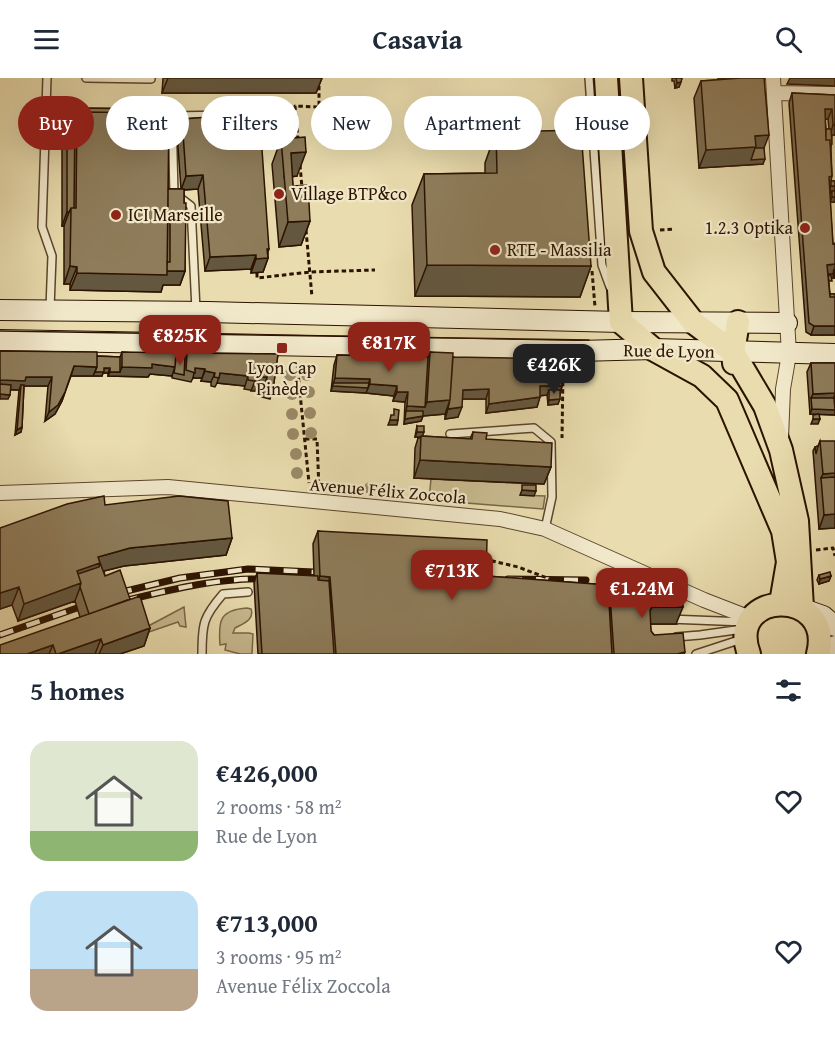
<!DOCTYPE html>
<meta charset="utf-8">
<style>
:root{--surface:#fff;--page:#f2f2f3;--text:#1f2937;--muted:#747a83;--accent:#8f2418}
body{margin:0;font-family:"Gentium Book Plus",serif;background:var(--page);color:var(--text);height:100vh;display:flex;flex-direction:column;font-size:22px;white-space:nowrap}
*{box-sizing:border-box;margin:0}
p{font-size:20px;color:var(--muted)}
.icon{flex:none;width:33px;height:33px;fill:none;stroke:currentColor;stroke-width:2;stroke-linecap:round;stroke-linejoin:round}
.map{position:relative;height:576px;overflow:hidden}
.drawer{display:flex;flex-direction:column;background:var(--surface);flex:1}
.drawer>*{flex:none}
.hud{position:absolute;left:18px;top:18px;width:800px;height:54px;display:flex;gap:12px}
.price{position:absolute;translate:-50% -51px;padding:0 14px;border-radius:12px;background:var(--accent);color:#fff;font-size:20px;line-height:39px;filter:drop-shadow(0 2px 3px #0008)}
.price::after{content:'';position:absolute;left:50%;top:36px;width:18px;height:14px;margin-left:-9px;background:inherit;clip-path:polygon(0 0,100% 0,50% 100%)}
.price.selected{background:#222;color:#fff}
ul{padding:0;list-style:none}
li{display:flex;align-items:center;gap:18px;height:150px;padding:0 30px}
li span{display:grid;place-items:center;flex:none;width:168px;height:120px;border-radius:18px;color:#555}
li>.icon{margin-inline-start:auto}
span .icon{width:72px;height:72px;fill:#fffc;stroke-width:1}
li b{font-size:26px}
h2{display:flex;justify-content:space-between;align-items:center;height:72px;padding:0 30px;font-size:26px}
.chip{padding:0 21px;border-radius:27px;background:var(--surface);box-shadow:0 6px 24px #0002;font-size:21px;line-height:54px}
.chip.selected{background:var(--accent);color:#fff}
header{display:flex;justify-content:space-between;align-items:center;height:78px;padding:0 30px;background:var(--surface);font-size:27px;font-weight:800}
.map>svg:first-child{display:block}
</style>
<header><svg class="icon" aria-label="menu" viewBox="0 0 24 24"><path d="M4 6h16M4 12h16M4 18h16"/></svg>Casavia<svg class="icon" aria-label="search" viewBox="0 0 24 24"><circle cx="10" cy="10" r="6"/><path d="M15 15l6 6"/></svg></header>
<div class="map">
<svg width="835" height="576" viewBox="0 0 835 576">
<rect width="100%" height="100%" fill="#e9dcae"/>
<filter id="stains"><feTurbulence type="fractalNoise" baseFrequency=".00333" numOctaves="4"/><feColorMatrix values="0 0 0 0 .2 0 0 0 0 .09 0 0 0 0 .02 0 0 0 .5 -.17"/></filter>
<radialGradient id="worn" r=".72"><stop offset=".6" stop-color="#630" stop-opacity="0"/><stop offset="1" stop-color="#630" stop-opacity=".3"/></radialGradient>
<path fill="#c9ba90" stroke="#7a6648" stroke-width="1.5" d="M431 401 535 406 534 412 520 417 545 418 543 431 429 422Z
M184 529 186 549 180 548 178 544 140 557 139 553Z
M247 530 251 531C255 542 242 546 235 550L233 555H249L253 556 252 576H240L225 572 226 566 220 567C218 542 220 532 247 530Z"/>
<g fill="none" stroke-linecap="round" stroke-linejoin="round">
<g stroke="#5b452c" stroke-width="10">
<path id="lane" d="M47 0 42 149 52 178 50 230
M86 0 151 1
M589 0 602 187 610 209
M196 232 191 128 174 115 172 38 228 37
M450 356 534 350 551 364 552 419 545 451
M669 541 745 544
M676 559 700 557 743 551
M202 576C202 546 203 539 223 516L248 514
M696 576 742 561"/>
</g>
<g stroke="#5b452c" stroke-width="16">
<path id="street" d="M773 0 789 276 783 311 781 360
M774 15 835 16
M0 415 168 409 500 441 545 451 704 522 753 541"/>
</g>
<g stroke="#2c1300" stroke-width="22">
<path id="secondary" d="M0 232 208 234 621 244 787 245
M0 262 579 273 653 271 835 276
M806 532 823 538 835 548
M822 576 835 568"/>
</g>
<g stroke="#2c1300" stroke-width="26">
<path id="primary" d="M606 0 621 244 653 271 702 298 727 322 783 453 788 484 781 525
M631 0 641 153 654 194 693 244 733 274 765 328 781 372 797 443 802 530
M734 285 733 274 738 244
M749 576C725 511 835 509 818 576"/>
</g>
<path stroke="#2c1300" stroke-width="3" stroke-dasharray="4.5 3" stroke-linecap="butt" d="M298 62 295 28 319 29V0
M300 87 302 110
M306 152 312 219
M660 152 674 151
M592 193 595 229
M257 195V200L310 194 375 192
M297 285 309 405
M561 289 563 294 562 360
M305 361H317L319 411
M816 472 833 470 835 478"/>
<use href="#lane" stroke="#f1e8ca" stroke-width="7"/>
<use href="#street" stroke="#f1e8ca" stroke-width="14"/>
<use href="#secondary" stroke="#f1e8ca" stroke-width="20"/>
<use href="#primary" stroke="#e9dcae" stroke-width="22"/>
<path stroke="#2c1300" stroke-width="1.5" d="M0 253 589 262"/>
<g stroke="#2c1300" stroke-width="7">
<path id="rail" d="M508 501 586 502
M118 515 180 500 248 491 314 494
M124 523C173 511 221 499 272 501
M0 557 77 530"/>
</g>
<use href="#rail" stroke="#f1e8ca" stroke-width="4.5" stroke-dasharray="14" stroke-linecap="butt"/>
<path stroke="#2c1300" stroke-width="3" stroke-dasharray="4.5 3" stroke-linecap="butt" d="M484 481 518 489 558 504"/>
</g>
<g fill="#9b8966">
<circle cx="290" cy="297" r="6"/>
<circle cx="307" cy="297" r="6"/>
<circle cx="309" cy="314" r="6"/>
<circle cx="292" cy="316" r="6"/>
<circle cx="310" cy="335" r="6"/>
<circle cx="292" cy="336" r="6"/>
<circle cx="311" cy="355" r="6"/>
<circle cx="293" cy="356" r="6"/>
<circle cx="296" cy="376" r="6"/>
<circle cx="297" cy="395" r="6"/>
<circle cx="370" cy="410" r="6"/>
<circle cx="390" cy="413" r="6"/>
</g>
<path fill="#7a6b4d" stroke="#2c1300" stroke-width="1.5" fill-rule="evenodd" d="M163 0H322L316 15H162Z
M672 0H682L679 9 675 10 674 3H672Z
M718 0H725V1H729V0H764V70L763 86 699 90 694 20 701 3 718 2Z
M792 15 835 17V57H832L831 71 832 98 831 103H835L830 113V118L832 113H835V124H830L835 200H833V196H828L830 216H835V257H811L806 254 789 25ZM825 41H828L829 51H826Z
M67 30 168 31V111H181L177 55 182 41 219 39 221 32 268 175V180L263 194 251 195V191L205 193 198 111 184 112 185 193 180 207H163L161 214 70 212V206H64V148H62V44Z
M496 54 591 188 580 219 415 218 412 127 424 96 485 95V85Z
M281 61 297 98 292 99 293 108 310 143 301 167 279 169 272 86Z
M0 273 97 278 120 279 122 274 176 279H185L187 275 278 276 273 311 270 321 262 319 264 309 257 308 255 313 244 311 245 308 217 305 215 309 211 308V304L201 303 202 300H193L191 304 172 300V298L150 296 148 299 108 298V295H103L102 298H71L62 323 55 336 45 343 48 308H24L22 349 21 354 15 357 19 312H10L8 321Z
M430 274 453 279 562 308 558 326 548 327 547 317 540 318 537 329 486 335V321H462L458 339 445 341V335V336L423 338 421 343 404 346 405 324 393 323 394 318 366 315 331 313 334 287 337 277 428 279Z
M811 285H835V337L810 336 807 294Z
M417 348 423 358 470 361 473 354 486 361 551 389 544 406 414 400 415 370 418 360H420L421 359H415L416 353Z
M820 363 835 450 819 451 813 373 815 369 818 368Z
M105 427 232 460 226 477 124 488 104 493 105 498 130 521 150 550 144 568 120 576H0L80 539 75 523 18 543 12 527 0 531V450Z
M318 453 486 498 608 507 609 503 676 546H650L651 553 654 557 685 574 684 576H258L254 505 257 495 314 497 313 466Z
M819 497 831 498 829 503 819 506 817 502Z"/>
<path fill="#63573f" stroke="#2c1300" stroke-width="1.5" d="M168 0H322L316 15H162Z
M790 0H835V8L787 6Z
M681 4 679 9 675 10 677 5Z
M825 31H832L828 41H821Z
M833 47H835V57H830Z
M769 57 762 75 765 81 763 86 699 90 706 72 755 58Z
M306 74 297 98 284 99 291 75Z
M203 97 198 111 181 112 186 98Z
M831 108H835V113H829Z
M832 119H835V124H830Z
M67 134H69L64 148H62Z
M310 143 301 167 279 169 288 144Z
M267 171H269L266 180H268L263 194 251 195 256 181Z
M256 177 251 191 205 193 210 179Z
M835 186V200H833L834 196V191L833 196H824L827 187Z
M427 187 591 188 580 219 415 218Z
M70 188 77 189 70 206H64Z
M185 193 180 207H163L161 214 70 212 77 195Z
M814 248H835V257H811Z
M152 286 175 289 172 298 150 296 148 299 108 298 110 294H120L122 289Z
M74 288 97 289 93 298H71Z
M104 290H110L108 295H103L102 298H93L95 294Z
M195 290 205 291 202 300H193Z
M205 293 215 295 211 304 201 303Z
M220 295 248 298 245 308 217 305Z
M26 299H52L48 308H23L21 307 19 312 0 311V302Z
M260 299H267L264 309 257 308 255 313H251L255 303Z
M335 300 370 301 367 310H368L366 315 331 313Z
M370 306 397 308 394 318 366 315Z
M540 308H562L559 317 549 312 547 317 536 318Z
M489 311 486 321H459L463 312Z
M65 314 62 323 55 336 45 343 49 334Z
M397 314H408L405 324 393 323Z
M835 315 833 324 811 320 813 316Z
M0 316 10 317 8 321H0Z
M540 319 537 329 486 335 489 326Z
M560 321 558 326 548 327 549 322Z
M450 322 445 336 422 338 406 333 407 328 425 329 427 324Z
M835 327V337L810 336 812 331Z
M462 329 458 339 445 341 448 331Z
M423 338 421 343 404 346 405 341Z
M813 341H820L818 346H811Z
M390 342H398L397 347H388Z
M22 349 21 354 15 357 17 352Z
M417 354H424L422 359H415Z
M420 382 551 389 544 406 414 400Z
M835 395V413L821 400 823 396Z
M522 412 536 413 534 418 520 417Z
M835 436V450L819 451 824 437Z
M232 460 226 477 124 488 96 495 81 507 75 523 18 543 24 526 77 493 98 479 130 470Z
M320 498 330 499 325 512H315Z
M831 498 829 503 819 506 820 501Z
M19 509 12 527 0 531V515Z
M652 529H683L676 546H646L650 532Z
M150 550 144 568 120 576H99L103 567Z
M101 561 95 576H58Z
M53 567 49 576H27Z"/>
<path fill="#8e7c5a" stroke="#2c1300" stroke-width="1.5" d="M676 0H682L681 4 677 5Z
M741 0H764L769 57 755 58 756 69 706 72 701 3Z
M792 15 835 17V47H833L832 31H825L826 62H830L831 82 832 98 829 99 833 166 835 165V186L827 187 830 219H835V248H814L809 245Z
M259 29 269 171H267L268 180 256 181V177L210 179 203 97 186 98 182 41 222 38 221 32Z
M67 30 168 31V35L77 34 75 38 74 130H71L69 134H67Z
M77 34 169 35 167 197 77 195V189L70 188 71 130H76Z
M826 51H831L832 66H830V62H826Z
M581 52 591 188 427 187 424 96 497 95 496 54Z
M305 59 306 74 291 75 293 108 308 107 310 143 288 144 281 61Z
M755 70H764L765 81 751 82Z
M831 103H835V108H831Z
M168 111H184V125H186L185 193H167V184H170V142H168Z
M832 113H835V119H832Z
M831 197 832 203H829L828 198Z
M830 216H835V219H830Z
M0 273 97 274V289L74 288 65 314 58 327 49 334 52 299H26L25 303 0 302Z
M122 274 176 275 175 289 152 286V290L122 289Z
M430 274 453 275 450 322 427 324Z
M187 275 278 276 273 311 266 310 267 299H260L259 304 255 303 248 302V298L220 295 219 300 214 299 215 295 205 293V291L195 290V295L186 292Z
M337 277 428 279 425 329 407 328 408 314H397V308L370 306V301L335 300Z
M97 278 120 279V294H110V290H104V294H95L97 289Z
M176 279H185L184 297 174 295 175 289Z
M453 279 562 281V308H540V319L489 326V311L463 312 462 329 448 331 450 322Z
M811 285H835V315L813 316Z
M333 305H369L368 310 333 308Z
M0 306 11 307 10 317 0 316Z
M21 307H24L22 349 17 352Z
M549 312H560V321L549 322Z
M811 320H834L835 332 812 331Z
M394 331 399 332 398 342H390L391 337H394Z
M406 333H423V338L405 341Z
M819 336 820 341H813V337Z
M417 348H424V354H417Z
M473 354 487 355 486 361 552 365 551 389 420 382 421 358 472 361Z
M820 363H835V395L823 396Z
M818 368 816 376 815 369Z
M835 399V436L824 437 821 400Z
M522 407H536V413L522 412Z
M104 418 105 427 179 418 228 423 232 460 130 470 98 479 100 485 77 493 81 505 24 526 19 509 0 515V450L67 426Z
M318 453 487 462 486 498 608 507 612 576H336L330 499 320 498Z
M99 482 105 498 120 492 130 521 89 536 80 509 81 505 78 496 99 489 100 485Z
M830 494 831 498 820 501 819 497Z
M257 495 318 498V502L329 503 334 576H262Z
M609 503 682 510 683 529H652L650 532 651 553 654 557 683 555 685 574 677 576H614Z
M140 518 150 550 103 567 101 561 58 576H56L53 567 27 576H0V567Z"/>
<g fill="#8f2418" stroke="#f1e8ca" stroke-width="2">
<circle cx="279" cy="116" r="6"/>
<circle cx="116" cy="137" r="6"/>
<circle cx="805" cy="150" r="6"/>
<circle cx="495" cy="172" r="6"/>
<rect x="276" y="264" width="12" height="12" rx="3"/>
</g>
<g text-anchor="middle" stroke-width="4.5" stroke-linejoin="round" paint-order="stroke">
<g font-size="18" fill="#2c1300" stroke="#f1e8ca" text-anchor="start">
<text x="291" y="122">Village BTP&amp;co</text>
<text x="128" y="143">ICI Marseille</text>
<text x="793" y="156" text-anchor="end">1.2.3 Optika</text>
<text x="507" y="178">RTE - Massilia</text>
<text x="282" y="296" text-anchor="middle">Lyon Cap<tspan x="282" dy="21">Pinède</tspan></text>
</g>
<g font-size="18" fill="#2c1300" stroke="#f1e8ca">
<text transform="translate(669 273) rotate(1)" y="6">Rue de Lyon</text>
<text transform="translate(388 413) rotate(5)" y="6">Avenue Félix Zoccola</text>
</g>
</g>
<rect width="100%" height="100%" filter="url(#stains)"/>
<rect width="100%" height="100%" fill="url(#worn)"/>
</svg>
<b class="price" style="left:180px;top:288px">€825K</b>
<b class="price" style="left:389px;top:295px">€817K</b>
<b class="price selected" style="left:554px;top:317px">€426K</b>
<b class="price" style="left:452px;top:523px">€713K</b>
<b class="price" style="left:642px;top:541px">€1.24M</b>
<div class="hud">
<a class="chip selected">Buy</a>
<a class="chip">Rent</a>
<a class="chip">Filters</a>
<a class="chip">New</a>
<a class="chip">Apartment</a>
<a class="chip">House</a>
</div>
</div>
<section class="drawer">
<h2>5 homes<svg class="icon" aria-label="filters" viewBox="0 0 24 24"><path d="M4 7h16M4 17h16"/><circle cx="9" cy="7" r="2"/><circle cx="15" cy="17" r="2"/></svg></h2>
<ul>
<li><span style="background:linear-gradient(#dfe7d0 75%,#8fb573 0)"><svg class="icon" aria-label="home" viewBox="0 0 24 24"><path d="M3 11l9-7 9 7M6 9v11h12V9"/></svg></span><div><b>€426,000</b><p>2 rooms · 58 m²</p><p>Rue de Lyon</p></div><svg class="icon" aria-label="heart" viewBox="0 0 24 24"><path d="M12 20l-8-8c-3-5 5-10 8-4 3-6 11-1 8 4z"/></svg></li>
<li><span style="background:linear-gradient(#bfe0f5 65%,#b9a48a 0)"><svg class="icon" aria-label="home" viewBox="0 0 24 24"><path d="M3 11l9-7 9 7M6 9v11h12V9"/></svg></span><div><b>€713,000</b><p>3 rooms · 95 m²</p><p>Avenue Félix Zoccola</p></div><svg class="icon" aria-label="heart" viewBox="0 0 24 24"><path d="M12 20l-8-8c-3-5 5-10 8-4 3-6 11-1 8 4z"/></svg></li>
</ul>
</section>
